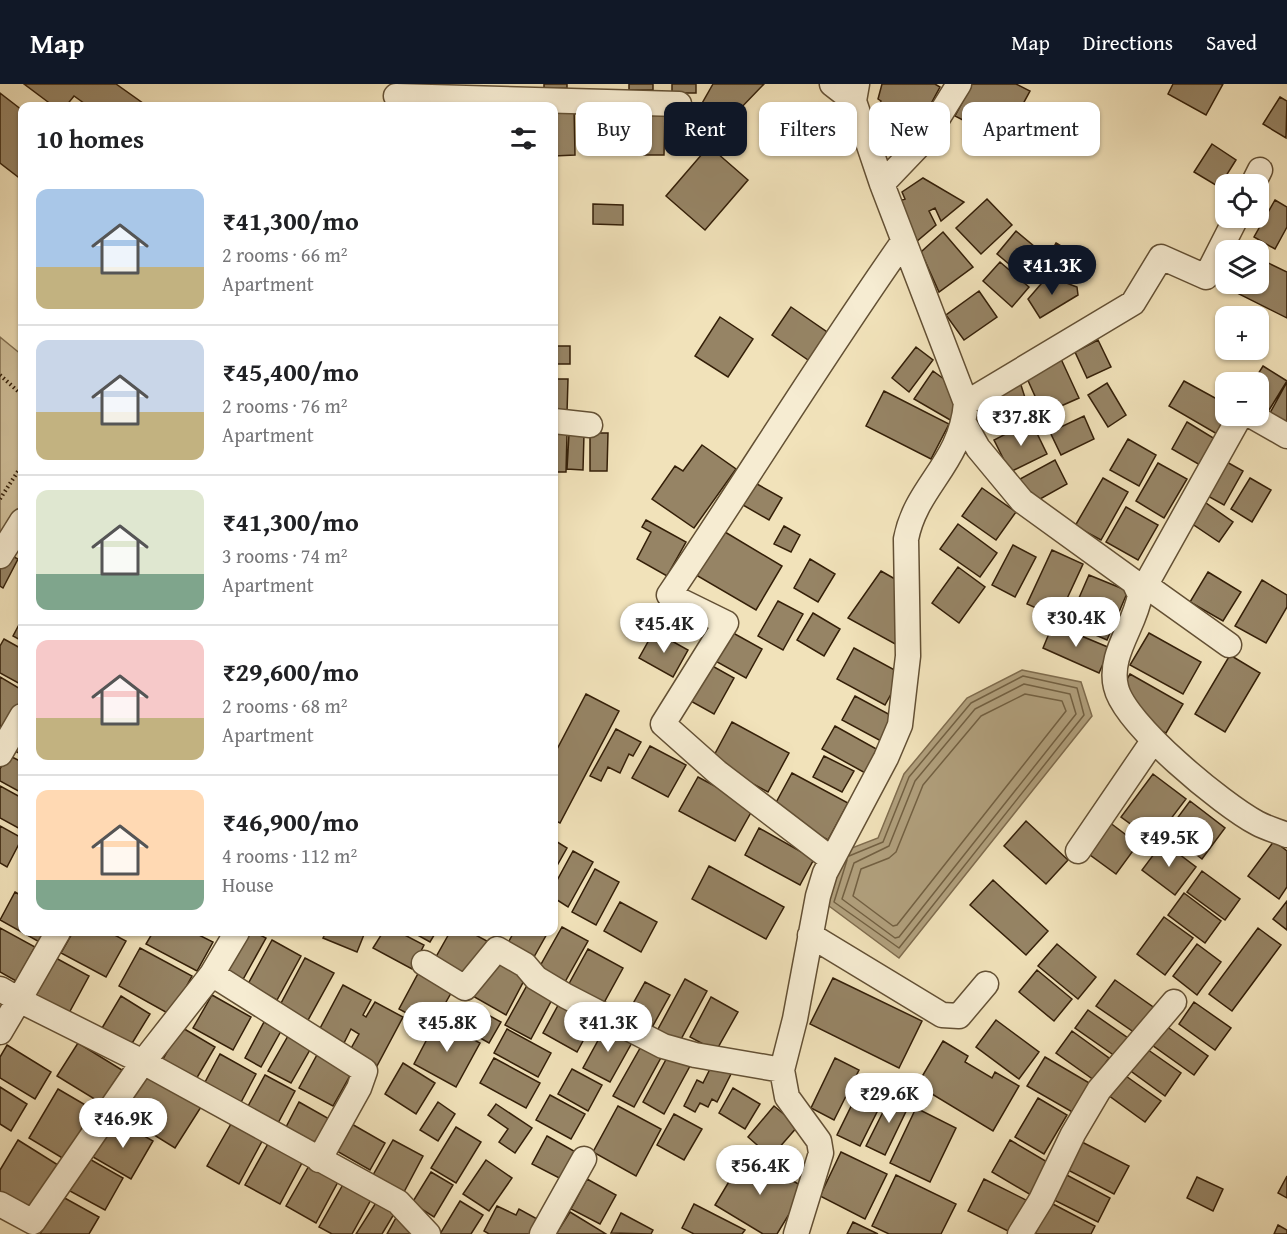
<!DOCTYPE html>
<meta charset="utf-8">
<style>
:root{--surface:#fff;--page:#f6f6f6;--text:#202124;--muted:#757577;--line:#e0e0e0;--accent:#111827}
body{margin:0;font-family:"Gentium Book Plus",serif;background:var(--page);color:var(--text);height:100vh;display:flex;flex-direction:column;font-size:22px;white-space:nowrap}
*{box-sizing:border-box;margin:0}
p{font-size:20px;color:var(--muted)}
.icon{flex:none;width:33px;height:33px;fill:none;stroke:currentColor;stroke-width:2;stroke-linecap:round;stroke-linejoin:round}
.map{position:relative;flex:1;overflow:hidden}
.side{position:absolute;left:18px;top:18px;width:540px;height:834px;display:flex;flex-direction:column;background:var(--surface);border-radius:12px;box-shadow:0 2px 4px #0004}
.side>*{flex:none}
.banner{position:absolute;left:576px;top:18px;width:570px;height:54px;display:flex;gap:12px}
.tools{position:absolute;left:1215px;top:90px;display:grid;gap:12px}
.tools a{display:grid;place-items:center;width:54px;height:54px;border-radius:12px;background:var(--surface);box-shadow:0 2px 4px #0004;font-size:30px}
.price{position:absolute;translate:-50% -51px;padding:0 14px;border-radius:21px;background:#fff;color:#222;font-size:20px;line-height:39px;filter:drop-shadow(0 2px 3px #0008)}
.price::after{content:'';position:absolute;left:50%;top:36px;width:18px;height:14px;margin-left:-9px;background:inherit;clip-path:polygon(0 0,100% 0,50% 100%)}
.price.current{background:var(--accent);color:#fff}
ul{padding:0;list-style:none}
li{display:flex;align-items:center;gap:18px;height:150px;padding:0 18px}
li+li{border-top:2px solid var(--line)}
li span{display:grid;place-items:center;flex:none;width:168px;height:120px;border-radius:12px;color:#555}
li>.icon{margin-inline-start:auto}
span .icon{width:72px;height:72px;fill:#fffc;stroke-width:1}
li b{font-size:26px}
h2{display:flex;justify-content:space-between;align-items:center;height:72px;padding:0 18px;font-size:26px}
.chip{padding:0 21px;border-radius:12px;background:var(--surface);box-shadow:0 2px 4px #0004;font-size:21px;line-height:54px}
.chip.current{background:var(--accent);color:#fff}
header{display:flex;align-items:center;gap:36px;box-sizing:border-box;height:84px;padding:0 30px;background:var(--accent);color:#fff}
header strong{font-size:28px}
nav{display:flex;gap:33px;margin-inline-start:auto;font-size:21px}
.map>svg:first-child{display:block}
</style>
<header>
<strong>Map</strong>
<nav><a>Map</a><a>Directions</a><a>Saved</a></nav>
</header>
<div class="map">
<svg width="1287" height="1150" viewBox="0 0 1287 1150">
<rect width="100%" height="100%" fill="#f1e2ba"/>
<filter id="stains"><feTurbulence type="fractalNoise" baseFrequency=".00333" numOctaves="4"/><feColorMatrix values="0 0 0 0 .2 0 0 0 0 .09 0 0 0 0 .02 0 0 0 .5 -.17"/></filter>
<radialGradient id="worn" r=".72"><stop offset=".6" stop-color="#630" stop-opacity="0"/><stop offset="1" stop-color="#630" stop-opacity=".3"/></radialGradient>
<path fill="#d1c19c" stroke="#827052" stroke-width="1.5" d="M0 253 22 271V419L0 453Z"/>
<path fill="#b1a07d" stroke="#7f6c4e" stroke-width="1.5" d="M1022 586 1081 598 1092 632 899 874 825 819 844 767 878 754 904 690 967 614Z"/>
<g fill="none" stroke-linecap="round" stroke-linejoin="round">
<path stroke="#726042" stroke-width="1.5" d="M1024 600 1070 610 1076 630 899 853 895 854 842 815 854 779 889 762 915 697 975 625Z
M1025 610 1062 617 1066 627 897 841 893 842 853 812 861 785 889 774 896 768 923 701 981 632Z
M847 776 834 818 899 864 1084 631 1077 604 1023 592 971 619 909 693 883 758 849 772"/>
</g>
<path fill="#968465" stroke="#341f08" stroke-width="1.5" d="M24 0H116L147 22H88L74 12 66 22H44L48 18Z
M544 0H567V4L544 5Z
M629 0H653V6H629Z
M672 0H696V9H672Z
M713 0H764L710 56 692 37Z
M882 0H935L940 3 914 51 891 39 893 34 888 31 890 27 879 21 881 17 878 15Z
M972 0H1016L1030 7 1003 57 955 32Z
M1173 0H1223L1206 31 1168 10Z
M0 9 22 26V96L0 79Z
M1280 13 1287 17 1286 54 1263 40Z
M574 22 575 71 554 72V23Z
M645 24 665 25 664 71H644Z
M1212 60 1236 76 1219 103 1194 88Z
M709 62 748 96 705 146 666 112Z
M1234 93 1245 100H1229Z
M923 94 964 118 941 137 935 124 929 127 936 141 916 158 899 117 905 115 902 108Z
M987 115 1012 141 981 170 956 144Z
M1275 116 1287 123V143L1275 165 1254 153Z
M593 120 623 121V141L593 140Z
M1016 147 1047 173 1028 196 997 170Z
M943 148 973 183 939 208 921 168Z
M1056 159 1078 172 1066 193 1044 181Z
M1258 174 1287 188V234L1233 207 1237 200H1258Z
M1000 178 1029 203 1012 223 983 197Z
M1048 192 1077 203 1078 211 1040 234 1028 215Z
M979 207 997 233 964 256 946 231Z
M791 223 830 250 811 278 772 251Z
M720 233 753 255 728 293 695 272Z
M1098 256 1111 283 1087 294 1075 268Z
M554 262H570V280H554Z
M916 263 933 276 909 308 892 294Z
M1061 275 1079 314 1043 330 1026 292Z
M1263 282 1287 297 1266 331 1258 326V298H1253Z
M933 287 952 301 956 318 952 337 914 315Z
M554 295H568L567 329H554Z
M1184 297 1226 320V332H1228L1217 350 1169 322Z
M1020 298 1028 323 989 336 981 312Z
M1287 298V338L1270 329Z
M1107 299 1126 331 1108 343 1088 311Z
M884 307 949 340 931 375 866 342Z
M1084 332 1094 355 1061 371 1050 348Z
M1031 337 1047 370 1010 388 994 356Z
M1187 338 1215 355 1200 381 1172 365Z
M590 349H608L607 387H590Z
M554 350H567L566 388H554Z
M569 350H584L583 386 567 385Z
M1128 355 1156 371 1139 402 1110 386Z
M702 361 736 385 694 444 652 415 675 382 683 387Z
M1055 376 1067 400 1033 419 1020 395Z
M1225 377 1243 387 1224 421 1206 411Z
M1158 379 1187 395 1164 434 1136 417Z
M1103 394 1128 408 1101 456 1075 442Z
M1250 394 1271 406 1252 438 1231 425Z
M748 395 782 414 769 436 736 417Z
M982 404 1016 428 996 456 962 432Z
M1199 414 1233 438 1219 458 1185 435Z
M1126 423 1158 441 1138 476 1106 458Z
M646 436 686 458 667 492 637 475 651 448 642 443Z
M958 440 997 469 980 493 940 465Z
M784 442 800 451 791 468 774 460Z
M720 445 782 482 756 526 696 491Z
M1013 461 1036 473 1015 513 992 501Z
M1052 466 1083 480 1058 534 1027 520Z
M3 467 18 475 3 504 0 502V475Z
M810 475 835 490 818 518 794 504Z
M958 483 985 503 959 539 932 519Z
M881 487 895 495 897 561 848 534Z
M1208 488 1241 508 1223 537 1190 518Z
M1089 491 1128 507 1107 556 1068 539Z
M1262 496 1287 511V523L1266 559 1235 542Z
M778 517 803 530 783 566 758 552Z
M813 529 840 545 824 572 797 556Z
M22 535V557L13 552Z
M1053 540 1110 564 1099 589 1043 564Z
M726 545 762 565 746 594 710 574Z
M654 547 688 566 673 593 639 574Z
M1149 549 1201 578 1183 610 1130 581Z
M4 555 22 565V601L0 589V562Z
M854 564 902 590 885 621 837 595Z
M1230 571 1260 589 1225 648 1195 630Z
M707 579 734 594 714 630 687 615Z
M1130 590 1183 620 1166 649 1150 642 1123 602Z
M0 593 22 606V614L5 645 0 642Z
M586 610 619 627 560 739 554 736V671Z
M855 612 894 633 881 657 842 636Z
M732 638 789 669 768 708 711 677Z
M835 642 880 667 867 690 822 665Z
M616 645 641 658 633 672 629 670 620 689 608 683 601 697 590 692Z
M22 654V671L15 667Z
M650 662 686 681 668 713 632 694Z
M8 671 22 678V709L0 697V685Z
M824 672 854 687 842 708 813 693Z
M792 689 848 719 828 756 772 726Z
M1153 690 1186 715 1154 757 1121 733Z
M698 693 754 723 735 757 679 727Z
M0 702 22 714V746L0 734Z
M1190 717 1225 744 1202 775 1167 748Z
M1026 737 1068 776 1046 800 1004 762Z
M1109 738 1138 760 1116 790 1086 768Z
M0 742 22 754 7 783 0 779Z
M759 744 814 775 800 801 745 771Z
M554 756 567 764 554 787Z
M1274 757 1287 767V803L1279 815 1248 792Z
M1163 758 1196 783 1175 811 1142 786Z
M573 767 593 778 568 823 554 814V802Z
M709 782 784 823 766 855 692 815Z
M595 785 619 798 596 841 572 828Z
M1202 787 1240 815 1225 836 1187 808Z
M993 796 1048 847 1026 871 970 821Z
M15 808 22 812V848H50L43 860 0 836Z
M1184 809 1221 837 1205 859 1168 831Z
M1287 817V846L1273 835Z
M620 818 657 838 641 868 604 847Z
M1164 833 1193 854 1165 891 1137 870Z
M562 843 588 857 561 905 535 891Z
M0 844 35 863 16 897 0 888Z
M1258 844 1281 861 1232 927 1209 910Z
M73 848H109L126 857 106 893 61 869Z
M153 848H193L213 858 197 887 146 860Z
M245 848H254L266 854 241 899 223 890Z
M326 848H365L357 868 323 854Z
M383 848H399L424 861 412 885 373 864Z
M412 848H436L430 858Z
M450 848H470L487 857 465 898 432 880Z
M514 848H548L530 880 504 866Z
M272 856 301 872 277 916 248 900Z
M1057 860 1096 893 1078 915 1038 882Z
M1197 860 1221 878 1197 911 1173 892Z
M140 864 192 892 171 931 119 902Z
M588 865 623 884 600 926 565 907Z
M495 868 529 887 506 931 471 911Z
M54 873 89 892 69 929 34 910Z
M305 874 334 889 307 938 279 923Z
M421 884 455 902 432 943 399 925Z
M1037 886 1072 915 1054 937 1019 908Z
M833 894 922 937 899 984 810 940Z
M685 895 707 907 679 959 657 947Z
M530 896 555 910 531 955 505 941Z
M1115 896 1156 925 1138 951 1096 922Z
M645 898 670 911 650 947 625 934Z
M343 901 371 916 363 931 366 933 375 918 403 933 377 982 349 968 359 950 351 945 342 963 317 950Z
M212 911 251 933 233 966 193 944Z
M121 912 150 930 131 961 102 944Z
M711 913 738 928 716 967 690 953Z
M562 914 596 933 577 968 543 949Z
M1194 918 1231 944 1215 966 1179 940Z
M466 919 501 938 489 959 455 940Z
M1088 926 1128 954 1115 972 1075 944Z
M437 936 480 959 456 1003 414 980Z
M996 936 1039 968 1019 995 976 963Z
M264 938 281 947 261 983 245 974Z
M607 940 634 955 610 998 583 984Z
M1166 942 1208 972 1194 991 1152 961Z
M181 943 215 963 195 997 162 977Z
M507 945 551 969 538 993 494 969Z
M1072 947 1109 974 1094 996 1056 969Z
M288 952 311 964 291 999 268 987Z
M943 957 968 972 965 978 992 994 995 988 1019 1002 993 1047 917 1001Z
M78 959 122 986 101 1019 57 992Z
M643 959 663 970 634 1023 613 1012Z
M7 961 51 988 35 1015 0 994V973Z
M1144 963 1181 989 1165 1012 1128 985Z
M318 969 352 988 333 1022 299 1004Z
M220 970 256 990 239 1022 203 1002Z
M669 970 690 982 664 1030 643 1018Z
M1045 973 1091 1000 1074 1029 1027 1002Z
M494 974 540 999 526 1024 480 999Z
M835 974 859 986 834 1036 811 1024Z
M714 977 733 986 717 1018 712 1015 708 1023 700 1019 695 1028 684 1022 697 996 703 999Z
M403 979 435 999 416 1030 385 1010Z
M572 985 602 1001 588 1027 558 1010Z
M147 990 201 1023 175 1064 122 1031Z
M1123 990 1161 1017 1145 1038 1108 1011Z
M265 991 295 1007 277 1041 247 1024Z
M866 992 889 1004 860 1062 837 1051Z
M0 1003 27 1020 11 1047 0 1040Z
M733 1004 760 1020 745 1045 719 1029Z
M58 1005 94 1026 64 1075 29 1054Z
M893 1008 911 1017 885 1071 866 1062Z
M550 1011 585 1030 571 1055 536 1036Z
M1038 1014 1067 1031 1044 1070 1015 1053Z
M299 1018 331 1036 316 1064 284 1047Z
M438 1018 455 1030 438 1057 420 1046Z
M496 1020 532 1044 515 1069 499 1058 508 1045 488 1031Z
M618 1022 661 1045 636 1092 593 1068Z
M774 1022 798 1042 771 1073 748 1053Z
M916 1024 956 1044 930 1098 890 1079Z
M674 1030 702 1045 684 1076 657 1061Z
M235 1033 266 1050 239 1100 207 1082Z
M115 1035 153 1057 131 1095 93 1073Z
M350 1039 385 1059 370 1086 335 1066Z
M456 1043 481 1058 456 1099 431 1084Z
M547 1052 581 1071 567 1098 532 1080Z
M18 1056 58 1081 28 1129 0 1112V1086Z
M393 1056 423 1072 404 1108 373 1091Z
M1010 1056 1054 1082 1036 1114 992 1088Z
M1078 1056 1129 1082 1114 1110 1064 1084Z
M269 1058 303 1077 280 1120 245 1101Z
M841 1068 887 1090 865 1135 820 1112Z
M746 1069 805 1104 777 1150H763L715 1121Z
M86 1073 123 1094 105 1126 68 1106Z
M486 1076 512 1094 489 1127 463 1110Z
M310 1080 339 1096 316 1139 286 1122Z
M431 1088 453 1101 434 1133 412 1119Z
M1061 1088 1110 1114 1098 1138 1048 1113Z
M896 1091 956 1120 941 1150H889L872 1142Z
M1287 1092V1114L1278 1109Z
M1197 1093 1223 1105 1213 1127 1187 1114Z
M587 1095 616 1111 600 1140 571 1125Z
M984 1095 1030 1118 1014 1150 968 1127Z
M345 1097 373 1112 352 1150H332L319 1143Z
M61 1112 99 1133 89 1150H40Z
M379 1114 397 1125 382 1150H356Z
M460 1117 483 1131 471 1150H440Z
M1051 1119 1095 1142 1091 1150H1035Z
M694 1120 745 1146 742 1150H694L682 1144Z
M497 1122 516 1131 519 1125 539 1136 531 1150H489L484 1147Z
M570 1128 606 1150H556Z
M621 1129 653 1146 651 1150 611 1149Z
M397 1132 424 1150H387Z
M853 1138 878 1150H847Z
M1278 1141 1287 1146V1150H1274Z"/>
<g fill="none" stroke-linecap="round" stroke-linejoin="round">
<g stroke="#635034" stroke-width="27">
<path id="street" d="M832 0 854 17
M396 12 679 20
M882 100 925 55 959 0
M1253 100 1260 86
M966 319 1133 219 1161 173 1206 193 1236 134
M1240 332 1140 511C1135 542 1108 571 1116 603 1124 640 1223 721 1257 739 1266 744 1277 747 1287 751
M1252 332 1287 352
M554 337 590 341
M964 339 978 364 1022 417 1134 498 1140 511
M0 472 22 437
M1145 501 1229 561
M0 670 22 632
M1078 767 1153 657
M831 775 717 688 663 640 726 539 669 511C748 394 822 273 903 158
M810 851 942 931 959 932 986 900
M424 879 465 904 497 865 525 881 536 894 566 912 663 962 695 971 782 986
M212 890 365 987 359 1004 319 1076
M0 905 19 916 58 848
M0 948 19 916 143 978 398 1118 428 1150
M0 1120 33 1138 143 978 212 890 237 848
M542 1150 584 1075
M796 1150 821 1069 819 1057 787 1013 782 986 795 935 818 812 825 789 886 674 900 641 908 572 906 455C916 402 961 380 966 319L882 100 854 17 857 0
M1020 1150 1041 1116 1073 1050 1099 1006 1174 918"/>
</g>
<path stroke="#341f08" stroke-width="4" stroke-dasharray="1.5 3" stroke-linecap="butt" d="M0 291 22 311
M0 415 22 381"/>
<use href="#street" stroke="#f6ecd2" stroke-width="24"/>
</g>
<rect width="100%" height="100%" filter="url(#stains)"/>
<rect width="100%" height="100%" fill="url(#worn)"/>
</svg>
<div class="tools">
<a><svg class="icon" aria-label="locate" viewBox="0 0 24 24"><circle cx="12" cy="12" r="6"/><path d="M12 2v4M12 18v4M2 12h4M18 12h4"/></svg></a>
<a><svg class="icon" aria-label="layers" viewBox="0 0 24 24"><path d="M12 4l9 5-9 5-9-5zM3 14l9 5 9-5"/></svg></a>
<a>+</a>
<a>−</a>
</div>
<b class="price current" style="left:1052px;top:212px">₹41.3K</b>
<b class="price" style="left:1021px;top:363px">₹37.8K</b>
<b class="price" style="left:1076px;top:564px">₹30.4K</b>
<b class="price" style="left:664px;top:570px">₹45.4K</b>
<b class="price" style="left:1169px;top:784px">₹49.5K</b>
<b class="price" style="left:447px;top:969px">₹45.8K</b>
<b class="price" style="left:608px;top:969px">₹41.3K</b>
<b class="price" style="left:889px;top:1040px">₹29.6K</b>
<b class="price" style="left:123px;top:1065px">₹46.9K</b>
<b class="price" style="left:760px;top:1112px">₹56.4K</b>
<div class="banner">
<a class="chip">Buy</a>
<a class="chip current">Rent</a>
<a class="chip">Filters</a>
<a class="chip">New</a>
<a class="chip">Apartment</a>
</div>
<section class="side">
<h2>10 homes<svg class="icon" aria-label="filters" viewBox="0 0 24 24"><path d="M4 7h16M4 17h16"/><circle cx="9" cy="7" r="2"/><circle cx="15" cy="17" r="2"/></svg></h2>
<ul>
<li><span style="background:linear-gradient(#a9c7e8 65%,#c2b280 0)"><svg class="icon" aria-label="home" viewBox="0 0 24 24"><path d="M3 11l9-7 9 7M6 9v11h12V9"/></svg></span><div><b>₹41,300/mo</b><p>2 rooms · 66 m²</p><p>Apartment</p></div></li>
<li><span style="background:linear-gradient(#c9d6e8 60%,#c2b280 0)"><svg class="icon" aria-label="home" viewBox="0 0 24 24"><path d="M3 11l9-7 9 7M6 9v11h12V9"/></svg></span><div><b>₹45,400/mo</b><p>2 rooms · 76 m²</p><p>Apartment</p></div></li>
<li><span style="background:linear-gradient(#dfe7d0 70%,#7fa58c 0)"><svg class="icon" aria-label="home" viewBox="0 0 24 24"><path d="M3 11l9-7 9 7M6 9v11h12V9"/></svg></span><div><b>₹41,300/mo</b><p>3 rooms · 74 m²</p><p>Apartment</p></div></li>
<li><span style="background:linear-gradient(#f6c9c9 65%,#c2b280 0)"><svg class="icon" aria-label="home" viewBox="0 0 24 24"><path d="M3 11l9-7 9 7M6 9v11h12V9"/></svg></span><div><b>₹29,600/mo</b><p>2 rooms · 68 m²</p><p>Apartment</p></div></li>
<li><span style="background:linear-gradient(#ffd9b3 75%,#7fa58c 0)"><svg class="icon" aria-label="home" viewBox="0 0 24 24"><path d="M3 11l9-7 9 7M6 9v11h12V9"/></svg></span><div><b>₹46,900/mo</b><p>4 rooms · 112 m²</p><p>House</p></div></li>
</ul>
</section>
</div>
